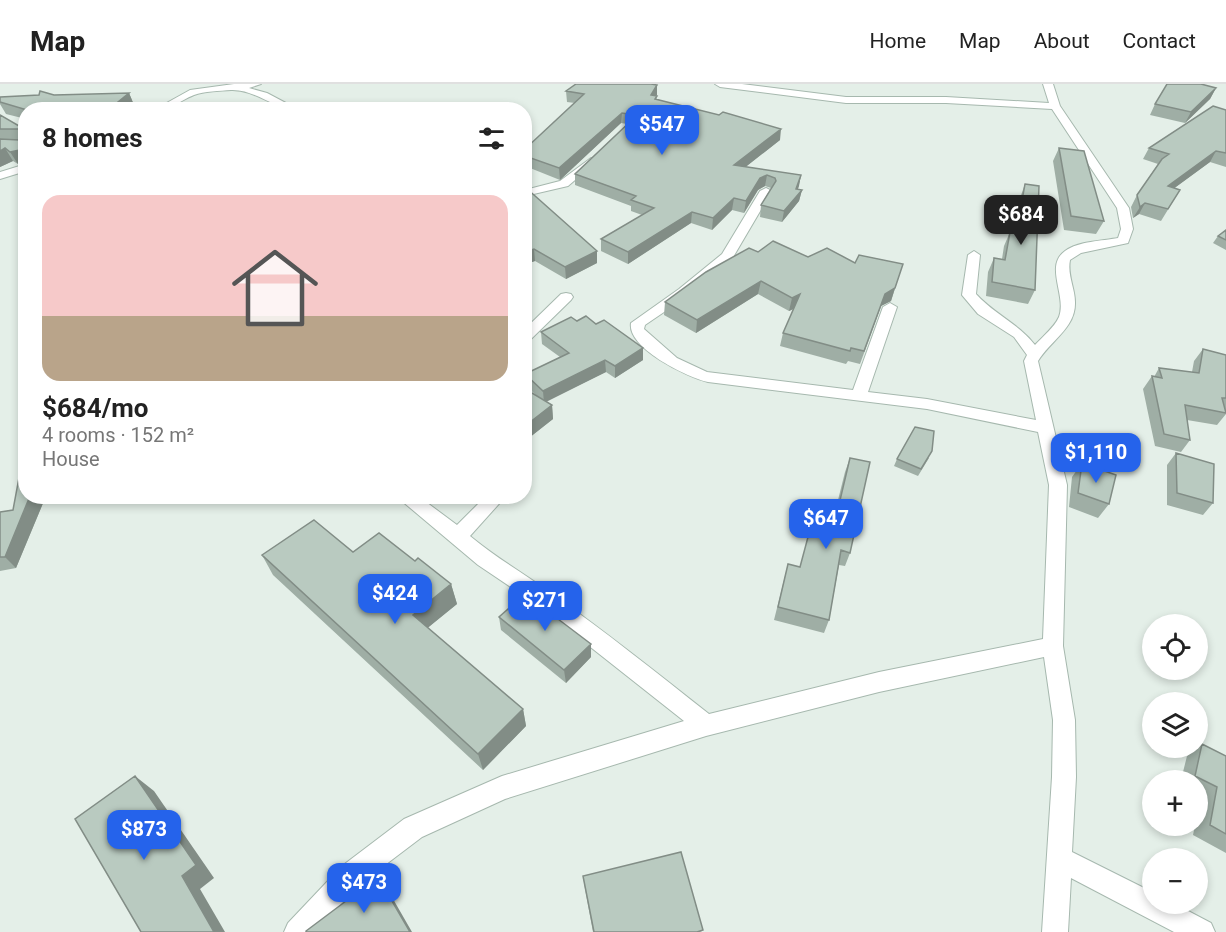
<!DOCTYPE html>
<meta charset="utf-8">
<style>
:root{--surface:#fff;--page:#f6f6f6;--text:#222;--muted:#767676;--line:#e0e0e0;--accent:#2563eb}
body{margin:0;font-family:Roboto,sans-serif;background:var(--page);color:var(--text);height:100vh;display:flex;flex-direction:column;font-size:22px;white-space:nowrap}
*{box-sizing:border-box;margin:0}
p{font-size:20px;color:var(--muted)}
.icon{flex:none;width:33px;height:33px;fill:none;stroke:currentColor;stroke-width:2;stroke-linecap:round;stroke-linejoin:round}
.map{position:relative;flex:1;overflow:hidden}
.panel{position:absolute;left:18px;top:18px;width:514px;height:402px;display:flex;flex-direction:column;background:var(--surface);border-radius:24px;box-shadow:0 3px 9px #0003}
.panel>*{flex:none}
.tools{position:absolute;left:1142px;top:530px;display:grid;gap:12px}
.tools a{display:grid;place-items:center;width:66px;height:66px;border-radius:50%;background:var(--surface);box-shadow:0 3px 9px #0003;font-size:30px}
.price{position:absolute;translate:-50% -51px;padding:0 14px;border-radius:12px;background:var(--accent);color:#fff;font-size:20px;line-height:39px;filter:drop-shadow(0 2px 3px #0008)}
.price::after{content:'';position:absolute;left:50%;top:36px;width:18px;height:14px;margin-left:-9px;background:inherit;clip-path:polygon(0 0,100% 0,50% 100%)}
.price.selected{background:#222;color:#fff}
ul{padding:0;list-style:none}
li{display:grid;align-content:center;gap:12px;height:318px;padding:0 24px}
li+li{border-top:2px solid var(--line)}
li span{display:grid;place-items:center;height:186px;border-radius:18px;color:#555}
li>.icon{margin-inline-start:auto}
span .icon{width:108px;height:108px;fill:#fffc;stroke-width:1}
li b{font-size:26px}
h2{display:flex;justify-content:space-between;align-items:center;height:72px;padding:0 24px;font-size:26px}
header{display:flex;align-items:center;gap:36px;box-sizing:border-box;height:84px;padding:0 30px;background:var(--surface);border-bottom:2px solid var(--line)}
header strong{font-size:28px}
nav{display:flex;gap:33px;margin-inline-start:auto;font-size:21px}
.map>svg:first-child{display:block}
</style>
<header>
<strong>Map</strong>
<nav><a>Home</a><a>Map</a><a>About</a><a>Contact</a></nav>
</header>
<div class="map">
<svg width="1226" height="848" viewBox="0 0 1226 848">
<rect width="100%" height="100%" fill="#e4efe8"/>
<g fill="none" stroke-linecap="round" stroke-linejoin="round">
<g stroke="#a6b8ae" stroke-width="2">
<path id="minor" d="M234 0H261L249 4 267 9 299 26C275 26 255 5 231 6 220 7 204 7 194 11 179 17 171 26 154 26L190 6Z
M715 0H742L846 13H946L1049 19 1043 0H1053L1060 22 1129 124 1133 145 1128 159 1081 169 1070 176C1067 191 1075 204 1075 218 1076 244 1050 257 1038 277L1067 401 1063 562 1075 636 1076 693 1072 768 1152 808V819H1173L1211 839 1215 848H1174L1071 794 1068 848H1042L1052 693 1053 636 1044 573 879 608 706 652 505 715 422 753 360 800 315 848H284L288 839 342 782 404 735 502 692 684 637 536 520 478 481 396 412H418L457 441 486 412H506L470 452C496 474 525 490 552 510 606 548 657 589 709 630L879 588 1043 555 1049 401 1038 348 927 325 708 298C687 293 627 264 631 239L679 205 722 170 760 107 766 104 772 107 732 175 689 211 645 241 644 245 677 274 707 288 853 306 883 223 890 219 897 223 868 308 927 315 1036 336 1024 277 1027 271 1014 253 978 230 962 211 968 171 974 167 980 171 976 210C994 230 1019 240 1035 261 1043 252 1054 244 1059 233 1067 212 1044 182 1065 167 1079 157 1102 157 1118 154L1121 145 1117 124 1052 25 946 19H846L720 3Z
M591 74 596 77 595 79 568 102 525 112V106L560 97Z
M26 80V87L0 95V88Z
M566 209 571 210 573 213 571 216 530 256 525 257V245L561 210Z"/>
</g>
<use href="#minor" fill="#fff" fill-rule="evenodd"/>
</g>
<path fill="#9faea5" d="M657 1 656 12 657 15 780 56 745 83 801 91 798 105 802 106 799 117 782 138 760 133 761 121 771 104 765 102 758 106 744 129 732 126 712 146 691 139 628 180 601 167V155L642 131 631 127V122L575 101V90L627 40 621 39 560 96 525 82V65L575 19 567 18 566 7Z
M1216 4 1210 15 1185 39 1150 31 1155 20Z
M129 9 134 21 26 26V35L6 30 0 20V13Z
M1226 26V83L1210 78 1174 104 1180 106 1161 137 1139 130 1133 134 1131 123 1137 111 1158 80 1143 75 1149 64Z
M0 31 26 46V82L24 79 18 80 13 77 0 83Z
M1059 64 1104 137 1096 150 1064 146 1053 77Z
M1025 100 1035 206 1028 220 986 212 988 188 994 174 1002 175 1004 162 1010 148 1013 149 1020 114Z
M525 103 597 167V179L566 195 535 177 529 179 525 175Z
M1226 146V166L1213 159 1218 152Z
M758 168 808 173 855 179 903 180 891 217 881 222 860 280 848 277 846 280 780 262 783 249 794 225 789 227 758 210 696 249 664 231 665 218Z
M541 248 643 276 615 294 606 288 546 317 552 321 553 335 525 357V308L537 312 526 302 525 290 560 273 542 260Z
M1203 265 1226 271V330L1217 341 1187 336 1190 356 1181 368 1155 362 1143 305 1152 292 1154 293 1159 284 1192 288 1194 277Z
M1176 369 1213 419 1203 431 1167 421V381Z
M850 374V469L845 482 839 481 829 536 824 549 774 536 788 480 800 483 816 423 835 428 845 388Z
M929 374 918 392 894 382 897 375Z
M1082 379 1109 420 1098 434 1069 423 1072 393Z
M26 412H46L16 484 0 487V428L13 426Z
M353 468 415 477 451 500 457 520 427 544 523 625 526 642 483 686 273 491 262 471Z
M499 533 591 560V573L566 599 501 546Z
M1202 660 1226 672V769L1193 751 1195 741H1197V729L1200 713 1197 712V696H1181L1187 672Z
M583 792 702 848H593L585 805Z"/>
<path fill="#828d86" d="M657 1V11L650 22 651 11Z
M1216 4 1210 15 1185 39 1191 28Z
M129 9 134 21 128 26 108 25Z
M622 29 621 39 560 96 559 84Z
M781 45 780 56 733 93 734 81Z
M5 64 13 77 0 83V67Z
M20 66 21 74 24 79 18 80 10 68Z
M1216 67 1210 78 1161 114 1168 102Z
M767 91 765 102 758 106 744 129 746 117 760 94Z
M801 91 799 102 794 115 802 106 799 117 782 138 784 127 796 105Z
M734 114 732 126 712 146 713 134Z
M1145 119 1139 130 1133 134 1140 123Z
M692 128 691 139 628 180V168Z
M534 165 535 177 529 179 528 167Z
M597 167V179L566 195 565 183Z
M761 197 758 210 696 249 697 236Z
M895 204 891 217 881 222 860 280 885 210Z
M800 210 797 223 789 227 792 214Z
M643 264V276L615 294V282Z
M605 276 606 288 544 319 543 307Z
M552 321 553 335 525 357V342Z
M30 412H46L16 484 5 473Z
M451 500 457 520 419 551 413 531Z
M591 560V573L566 599 564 586Z
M523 625 526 642 483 686 478 670Z
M135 692 154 707 214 794 200 805 225 848H214L182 792Z
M378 793 385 801 412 848H410Z"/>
<path fill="#b9cac0" stroke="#828d86" stroke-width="1.5" d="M576 0H651L657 1 651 11 657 12 655 15 719 31 723 28 781 45 734 81 801 91 796 105 802 106 784 127 761 121 776 97 775 94 767 91 760 94 746 117 734 114 713 134 692 128 628 168 601 155 654 124 631 116 636 112 575 90 634 34V31L622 29 559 84 525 72V65L584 10 566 7Z
M1167 0H1201L1216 4 1191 28 1155 20Z
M40 7 54 11 129 9 108 26H27L0 18V13L39 11Z
M1213 22 1226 26V69L1216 67 1168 102 1180 106 1168 125 1145 119 1140 123 1137 111 1162 75 1169 70 1149 64Z
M0 31 26 46V77L21 74 20 66 10 68 5 64 0 67V55L19 56 21 48 19 45H0Z
M1059 64 1084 67 1104 137 1071 132Z
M1025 100 1039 102 1035 206 992 198 994 174 1005 176 1010 148 1016 149Z
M525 103 597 167 565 183 534 165 528 167 525 164Z
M1226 146V156L1218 152Z
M773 157 808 173 827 164 855 179 859 171 903 180 895 204 885 210 864 267 851 264 850 267 783 249 800 210 792 214 761 197 697 236 665 218 706 188 749 164 758 168Z
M586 232 596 240 604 236 643 264 615 282 605 276 543 307 525 290 569 269 541 248 571 233 577 237Z
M1203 265 1226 271V314H1222L1226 329 1185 321 1190 356 1164 350 1152 292 1162 294 1159 284 1199 289Z
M527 306 552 321 525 342V308Z
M915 343 934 347 932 367 921 385 897 375Z
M26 356V412H30L5 473H0V428L13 426Z
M1176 369 1214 380 1213 419 1177 409Z
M850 374 870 378 850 469 841 466 829 536 778 523 788 480 800 483 816 423 837 429Z
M1082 379 1116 391 1109 420 1078 409Z
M314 436 353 468 379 449 415 477 418 474 451 500 413 531 523 625 478 670 262 471Z
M525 510 591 560 564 586 499 533Z
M1202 660 1226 672V750L1210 741 1217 703 1195 692Z
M135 692 196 781 182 792 214 848H141L75 735Z
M681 768 703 846 697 848H594L583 792Z
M378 793 410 848H306V847Z"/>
</svg>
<div class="tools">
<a><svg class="icon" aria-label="locate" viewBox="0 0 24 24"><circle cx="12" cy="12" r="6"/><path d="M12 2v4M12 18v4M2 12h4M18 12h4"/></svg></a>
<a><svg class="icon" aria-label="layers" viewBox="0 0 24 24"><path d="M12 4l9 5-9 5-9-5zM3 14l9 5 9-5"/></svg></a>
<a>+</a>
<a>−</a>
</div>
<b class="price" style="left:662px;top:72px">$547</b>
<b class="price selected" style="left:1021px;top:162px">$684</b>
<b class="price" style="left:1096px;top:400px">$1,110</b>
<b class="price" style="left:826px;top:466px">$647</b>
<b class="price" style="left:395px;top:541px">$424</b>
<b class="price" style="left:545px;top:548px">$271</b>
<b class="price" style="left:144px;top:777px">$873</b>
<b class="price" style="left:364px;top:830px">$473</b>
<section class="panel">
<h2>8 homes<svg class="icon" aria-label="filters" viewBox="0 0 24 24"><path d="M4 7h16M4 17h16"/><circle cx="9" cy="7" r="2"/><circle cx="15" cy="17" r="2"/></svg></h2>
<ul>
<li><span style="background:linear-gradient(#f6c9c9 65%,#b9a48a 0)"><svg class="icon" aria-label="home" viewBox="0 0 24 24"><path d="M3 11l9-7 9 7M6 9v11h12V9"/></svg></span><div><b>$684/mo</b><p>4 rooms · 152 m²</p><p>House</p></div></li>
</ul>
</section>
</div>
